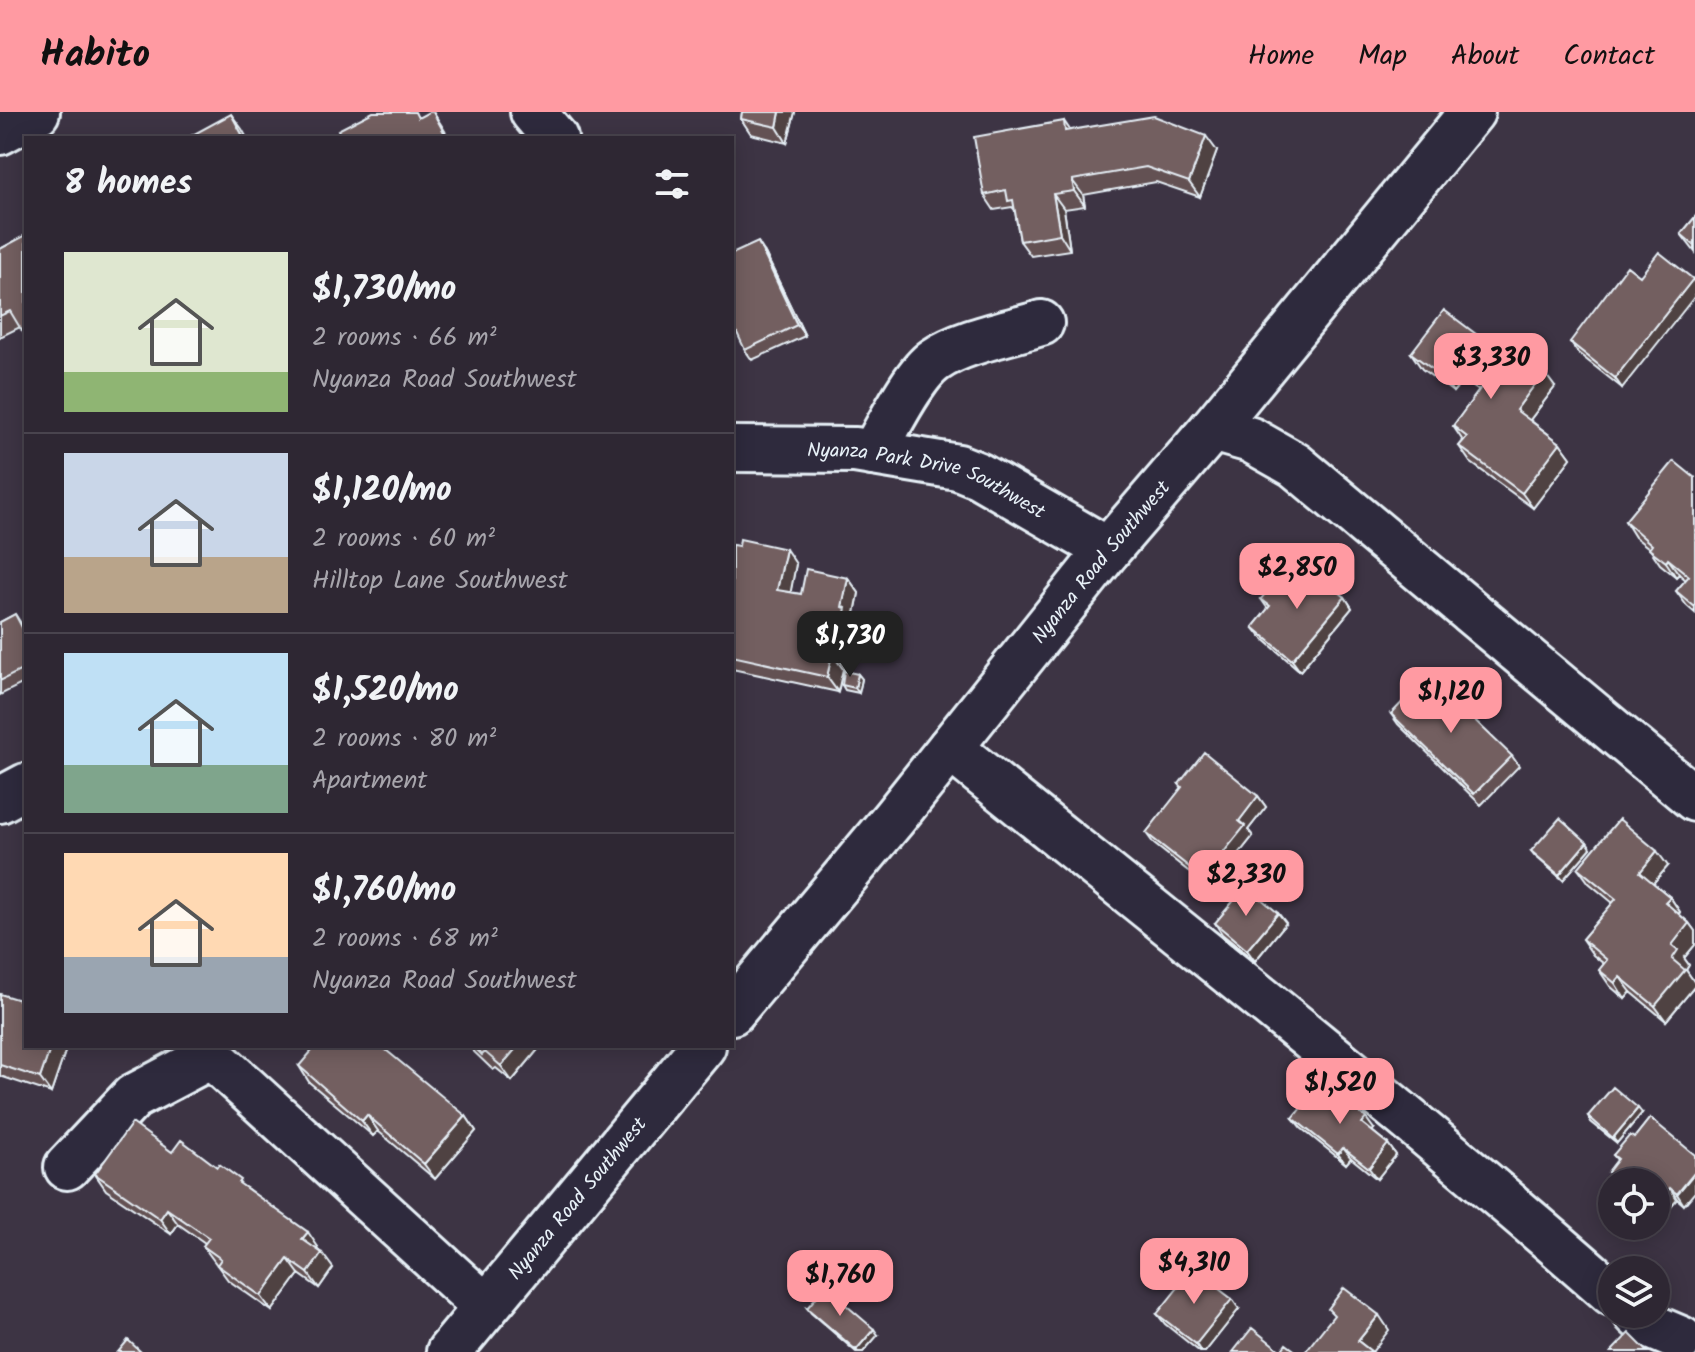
<!DOCTYPE html>
<meta charset="utf-8">
<style>
:root{--surface:#2e2733;--page:#362f3b;--text:#f1f3f6;--muted:#a7a5ac;--line:#49444e;--accent:#ff9aa2}
body{margin:0;font-family:Kalam,sans-serif;background:var(--page);color:var(--text);height:100vh;display:flex;flex-direction:column;font-size:30px;white-space:nowrap}
*{box-sizing:border-box;margin:0}
p{font-size:26px;color:var(--muted)}
.icon{flex:none;width:44px;height:44px;fill:none;stroke:currentColor;stroke-width:2;stroke-linecap:round;stroke-linejoin:round}
.map{position:relative;flex:1;overflow:hidden}
.side{position:absolute;left:24px;top:24px;width:710px;height:912px;display:flex;flex-direction:column;background:var(--surface);border-radius:0px;box-shadow:0 4px 20px #0003,0 0 0 2px var(--line)}
.side>*{flex:none}
.controls{position:absolute;left:1598px;top:1056px;display:grid;gap:16px}
.controls a{display:grid;place-items:center;width:72px;height:72px;border-radius:50%;background:var(--surface);box-shadow:0 4px 20px #0003,0 0 0 2px var(--line);font-size:40px}
.price{position:absolute;translate:-50% -68px;padding:0 18px;border-radius:16px;background:var(--accent);color:#111;font-size:26px;line-height:52px;filter:drop-shadow(0 2px 4px #0008)}
.price::after{content:'';position:absolute;left:50%;top:48px;width:24px;height:18px;margin-left:-12px;background:inherit;clip-path:polygon(0 0,100% 0,50% 100%)}
.price.current{background:#222;color:#fff}
ul{padding:0;list-style:none}
li{display:flex;align-items:center;gap:24px;height:200px;padding:0 40px}
li+li{border-top:2px solid var(--line)}
li span{display:grid;place-items:center;flex:none;width:224px;height:160px;border-radius:0px;color:#555}
li>.icon{margin-inline-start:auto}
span .icon{width:96px;height:96px;fill:#fffc;stroke-width:1}
li b{font-size:34px}
h2{display:flex;justify-content:space-between;align-items:center;height:96px;padding:0 40px;font-size:34px}
header{display:flex;align-items:center;gap:48px;box-sizing:border-box;height:112px;padding:0 40px;background:var(--accent);color:#111}
header strong{font-size:38px}
nav{display:flex;gap:44px;margin-inline-start:auto;font-size:28px}
.map>svg:first-child{display:block}
</style>
<header>
<strong>Habito</strong>
<nav><a>Home</a><a>Map</a><a>About</a><a>Contact</a></nav>
</header>
<div class="map">
<svg width="1695" height="1240" viewBox="0 0 1695 1240">
<rect width="100%" height="100%" fill="#3d3444"/>
<filter id="ink" filterUnits="userSpaceOnUse"><feTurbulence type="fractalNoise" baseFrequency=".0125" numOctaves="2"/><feDisplacementMap in="SourceGraphic" scale="16" xChannelSelector="R" yChannelSelector="G"/><feConvolveMatrix kernelMatrix="1 2 1 2 8 2 1 2 1" color-interpolation-filters="sRGB"/></filter>
<g filter="url(#ink)">
<g fill="none" stroke-linecap="round" stroke-linejoin="round">
<g stroke="#e8f1f8" stroke-width="50">
<g id="minor">
<path d="M533 0 555 26"/>
<path d="M0 20 37 0"/>
<path d="M1212 317 1251 328 1295 353 1695 687"/>
<path id="s1" d="M732 337 855 338 958 355 978 363 1108 438"/>
<path d="M873 341C888 316 913 263 935 248 962 229 1009 221 1041 211"/>
<path d="M950 636C1172 815 1397 992 1612 1181"/>
<path d="M0 688 26 674"/>
<path id="s2" d="M732 900 894 706 1108 438 1212 317 1472 0"/>
<path d="M200 934 486 1195"/>
<path d="M67 1055 133 985 211 944"/>
<path d="M1636 1202 1648 1213 1681 1227"/>
<path id="s3" d="M449 1240 703 934"/>
</g>
</g>
<use href="#minor" stroke="#2f2a3d" stroke-width="44"/>
</g>
<path fill="#635153" stroke="#e8f1f8" stroke-width="2" d="M742 0H795L787 31 751 22 741 7Z
M1064 9 1070 18 1217 39 1200 85 1156 70 1083 83 1085 94 1064 97 1070 138 1031 144 1020 129 1015 98 1012 95 994 98 984 83Z
M1695 105V140L1681 122Z
M26 123V225L20 215 0 225V137Z
M765 141 805 224 752 248 745 238Z
M1640 164 1622 276 1578 241 1570 230Z
M1411 241 1504 243 1555 275 1530 308 1560 331 1571 346 1533 396 1470 350 1459 334 1463 329 1453 314 1479 279 1463 268 1453 280 1422 257Z
M1695 366V501L1687 494 1676 479 1686 468 1679 462 1676 465 1660 452 1649 436 1635 425 1625 409Z
M732 433 796 452 790 481 801 482 848 466 859 481 854 506 857 511 847 558 843 557 838 580 732 557Z
M1282 479 1345 485 1352 496 1300 559 1261 525 1253 515 1268 497 1261 487Z
M15 502 26 519V570L0 583V510Z
M858 562 862 567 859 581 845 578 842 573Z
M1391 602 1512 644 1519 654 1481 693 1398 612Z
M1179 672 1258 684 1266 695 1248 718 1253 724 1211 777 1154 732 1146 721 1182 676Z
M1587 730 1591 736 1563 768 1535 744 1531 739Z
M1668 754 1653 771 1670 785 1680 800 1679 802 1689 811 1695 819V833L1684 846 1689 853 1686 858 1695 871V874L1666 909 1631 880 1625 887 1610 874 1599 858 1604 852 1593 843 1582 827 1613 791 1589 771 1578 756Z
M1278 801 1286 811 1255 849 1222 822 1215 811Z
M0 882 26 934H67L51 981 0 964Z
M468 934H541L512 969 496 956 493 958Z
M299 954 466 1004 476 1019 435 1067 378 1019 373 1024 309 970Z
M1642 1001 1617 1031 1591 1010 1588 1004Z
M1293 1006 1374 1017 1372 1019 1388 1032 1396 1043 1377 1067 1351 1046 1346 1052 1301 1016Z
M1650 1006 1684 1093 1677 1087 1660 1107 1656 1104V1070H1615L1608 1060 1617 1048 1613 1043 1634 1026Z
M172 1040 248 1077 318 1135 317 1137 333 1156 319 1176 299 1162 272 1199 228 1168 203 1134 205 1131 178 1112 171 1122 106 1078 95 1062Z
M807 1196 878 1223 863 1240H856L811 1201Z
M1239 1197 1205 1240H1200L1165 1212 1157 1202Z"/>
<path fill="#504243" stroke="#e8f1f8" stroke-width="2" d="M433 0 442 14 449 26H447Z
M780 0H795L787 31 777 15Z
M231 2 242 17 247 26H244Z
M1206 24 1217 39 1200 85 1189 70Z
M1072 68 1083 83 1085 94 1074 79Z
M1053 82 1064 97 1070 138 1060 122Z
M758 130 765 141 805 224 797 213Z
M1693 167 1695 171V184L1622 276 1615 266Z
M1453 252 1463 268 1453 280 1443 265Z
M1544 260 1555 275 1526 313 1516 298Z
M1560 331 1571 346 1533 396 1522 381Z
M786 437 796 452 788 494 777 478Z
M1668 447 1679 462 1676 465 1666 450Z
M848 466 859 481 854 506 857 511 847 558 836 543 842 495Z
M1345 485 1352 496 1300 559 1292 548Z
M832 542 843 557 838 580 827 565Z
M858 562 862 567 859 581 855 576Z
M1258 684 1266 695 1248 718 1253 724 1211 777 1203 766 1239 709Z
M1587 730 1591 736 1563 768 1559 763Z
M1657 739 1668 754 1650 775 1640 760Z
M1670 785 1680 800 1675 806 1665 790Z
M1278 801 1286 811 1255 849 1247 838Z
M1689 811 1695 819V833L1684 846 1689 853 1686 858 1695 871V874L1666 909 1655 894 1672 847V833Z
M1620 865 1631 880 1625 887 1615 871Z
M51 934H67L51 981 40 966Z
M518 934H541L512 969 501 954Z
M1638 996 1642 1001 1617 1031 1613 1026Z
M367 1003 378 1019 373 1024 362 1009Z
M466 1004 476 1019 435 1067 424 1052Z
M1366 1006 1374 1017 1370 1022 1362 1011Z
M1388 1032 1396 1043 1377 1067 1369 1056Z
M1343 1036 1351 1046 1346 1052 1338 1042Z
M1695 1060V1080L1684 1093 1677 1082Z
M1670 1076 1677 1087 1660 1107 1656 1101V1093Z
M167 1097 178 1112 171 1122 160 1107Z
M308 1120 318 1135 313 1142 302 1127Z
M322 1141 333 1156 319 1176 308 1161Z
M288 1147 299 1162 272 1199 261 1184Z
M1232 1187 1239 1197 1205 1240H1201L1196 1232Z
M1379 1203 1389 1218 1372 1240 1358 1229Z
M874 1217 878 1223 863 1240H858L856 1238Z"/>
<path fill="#735e60" stroke="#e8f1f8" stroke-width="2" d="M373 0H415L418 6 429 0H433L447 26H342L338 18Z
M742 0H780L777 15 741 7Z
M231 2 244 26H187Z
M1154 4 1206 24 1189 70 1146 55 1072 68 1074 79 1053 82 1060 122 1020 129 1013 88 1008 89 1006 78 984 83 974 25 1064 9 1065 19Z
M1695 105V134L1681 122Z
M26 123V217L22 219 10 199 0 204V137Z
M758 130 797 213 745 238 732 210V142Z
M1659 140 1693 167 1615 266 1570 230 1627 154 1640 164Z
M1444 198 1504 243 1510 235 1544 260 1516 298 1560 331 1522 381 1459 334 1467 325 1453 314 1482 274 1453 252 1443 265 1411 241Z
M1674 349 1695 366V495L1676 479 1689 464 1668 447 1666 450 1649 437 1652 433 1625 409Z
M740 427 786 437 777 478 801 482 806 457 848 466 842 495 846 496 836 543 832 542 827 565 732 544V433L739 434Z
M1305 452 1345 485 1292 548 1253 515 1270 494 1261 487 1273 472 1282 479Z
M15 502 26 523V556L0 569V510Z
M844 559 858 562 855 576 842 573Z
M1428 563 1512 644 1474 682 1391 602Z
M1204 640 1258 684 1239 709 1245 714 1203 766 1146 721 1182 675 1179 672Z
M1560 706 1587 730 1559 763 1531 739Z
M1619 707 1657 739 1640 760 1670 785 1665 790 1689 811 1672 833 1678 838 1672 847 1685 858 1655 894 1620 865 1615 871 1599 858 1607 848 1582 827 1616 787 1578 756Z
M1246 774 1278 801 1247 838 1215 811Z
M0 882 26 890V934H51L40 966 0 953Z
M316 934H381L466 1004 424 1052 367 1003 362 1009 299 954Z
M473 934H518L501 954 485 940 482 943Z
M1321 971 1366 1006 1362 1011 1388 1032 1369 1056 1343 1036 1338 1042 1293 1006Z
M1613 975 1638 996 1613 1026 1588 1004Z
M1650 1006 1695 1043V1060L1677 1082 1670 1076 1656 1093V1070H1621L1608 1060 1618 1047 1613 1043 1630 1023 1634 1026Z
M132 1011 172 1040 181 1028 217 1055 219 1052 241 1068 239 1071 308 1120 302 1127 322 1141 308 1161 288 1147 261 1184 217 1153 221 1147 203 1134 209 1126 167 1097 160 1107 95 1062Z
M1193 1157 1232 1187 1196 1232 1157 1202Z
M825 1175 874 1217 856 1238 807 1196Z
M1344 1176 1379 1203 1358 1229 1372 1240H1305L1334 1203 1328 1197Z
M1252 1216 1281 1239 1286 1232 1297 1240H1233Z
M1629 1221 1648 1240H1611Z
M128 1228 141 1240H118Z"/>
</g>
<g text-anchor="middle" stroke-width="7" stroke-linejoin="round" paint-order="stroke">
<g font-size="20" fill="#e8f1f8" stroke="#2f2a3d">
<text dy="7" stroke="none"><textPath href="#s1" startOffset="200">Nyanza Park Drive Southwest</textPath></text>
<text dy="7" stroke="none"><textPath href="#s2" startOffset="582">Nyanza Road Southwest</textPath></text>
<text dy="7" stroke="none"><textPath href="#s3" startOffset="200">Nyanza Road Southwest</textPath></text>
</g>
</g>
</svg>
<div class="controls">
<a><svg class="icon" aria-label="locate" viewBox="0 0 24 24"><circle cx="12" cy="12" r="6"/><path d="M12 2v4M12 18v4M2 12h4M18 12h4"/></svg></a>
<a><svg class="icon" aria-label="layers" viewBox="0 0 24 24"><path d="M12 4l9 5-9 5-9-5zM3 14l9 5 9-5"/></svg></a>
</div>
<b class="price" style="left:1491px;top:289px">$3,330</b>
<b class="price" style="left:1297px;top:499px">$2,850</b>
<b class="price current" style="left:850px;top:567px">$1,730</b>
<b class="price" style="left:1451px;top:623px">$1,120</b>
<b class="price" style="left:1246px;top:806px">$2,330</b>
<b class="price" style="left:1340px;top:1014px">$1,520</b>
<b class="price" style="left:1194px;top:1194px">$4,310</b>
<b class="price" style="left:840px;top:1206px">$1,760</b>
<section class="side">
<h2>8 homes<svg class="icon" aria-label="filters" viewBox="0 0 24 24"><path d="M4 7h16M4 17h16"/><circle cx="9" cy="7" r="2"/><circle cx="15" cy="17" r="2"/></svg></h2>
<ul>
<li><span style="background:linear-gradient(#dfe7d0 75%,#8fb573 0)"><svg class="icon" aria-label="home" viewBox="0 0 24 24"><path d="M3 11l9-7 9 7M6 9v11h12V9"/></svg></span><div><b>$1,730/mo</b><p>2 rooms · 66 m²</p><p>Nyanza Road Southwest</p></div></li>
<li><span style="background:linear-gradient(#c9d6e8 65%,#b9a48a 0)"><svg class="icon" aria-label="home" viewBox="0 0 24 24"><path d="M3 11l9-7 9 7M6 9v11h12V9"/></svg></span><div><b>$1,120/mo</b><p>2 rooms · 60 m²</p><p>Hilltop Lane Southwest</p></div></li>
<li><span style="background:linear-gradient(#bfe0f5 70%,#7fa58c 0)"><svg class="icon" aria-label="home" viewBox="0 0 24 24"><path d="M3 11l9-7 9 7M6 9v11h12V9"/></svg></span><div><b>$1,520/mo</b><p>2 rooms · 80 m²</p><p>Apartment</p></div></li>
<li><span style="background:linear-gradient(#ffd9b3 65%,#9aa5b1 0)"><svg class="icon" aria-label="home" viewBox="0 0 24 24"><path d="M3 11l9-7 9 7M6 9v11h12V9"/></svg></span><div><b>$1,760/mo</b><p>2 rooms · 68 m²</p><p>Nyanza Road Southwest</p></div></li>
</ul>
</section>
</div>
